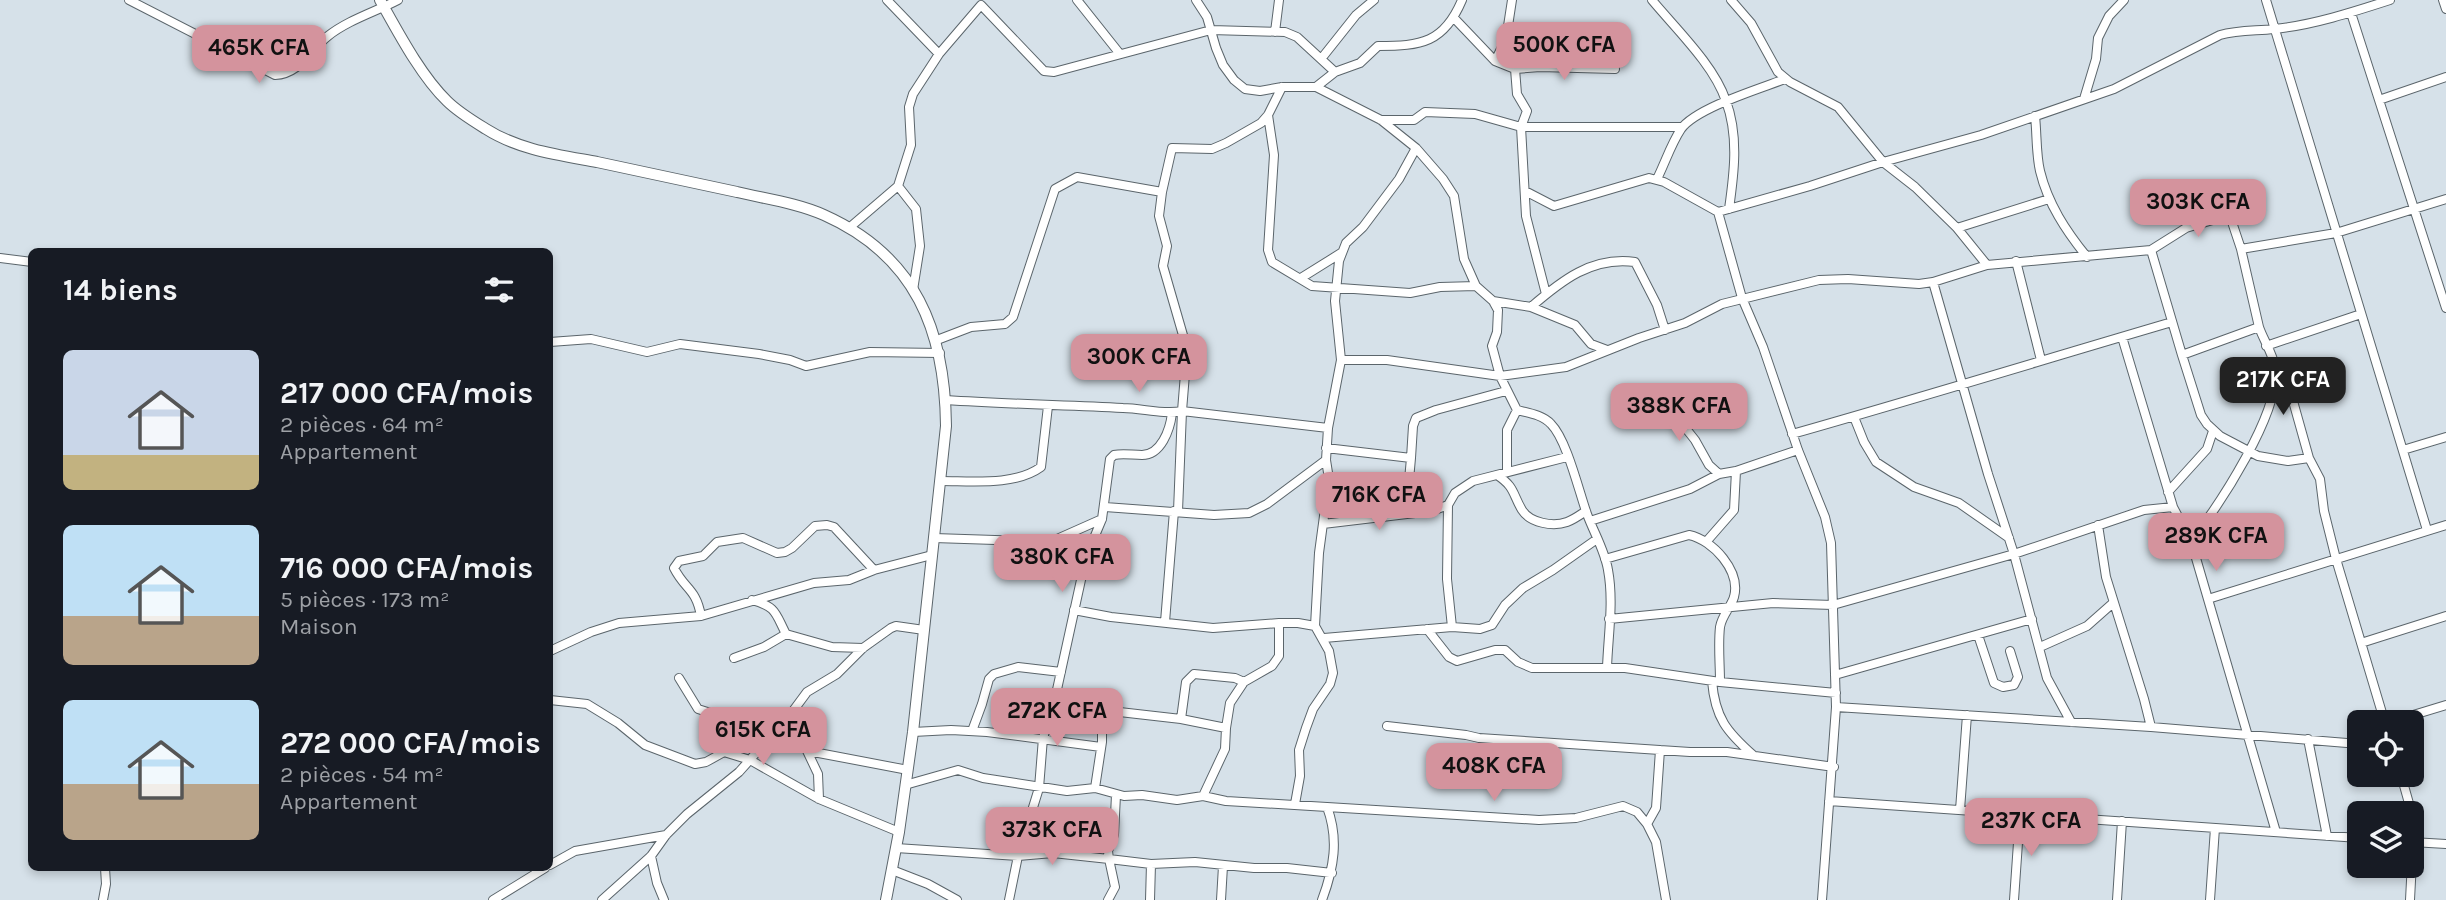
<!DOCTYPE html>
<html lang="fr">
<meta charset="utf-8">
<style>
:root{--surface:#171b24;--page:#20242c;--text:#f1f3f6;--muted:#9ea1a6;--accent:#d4939d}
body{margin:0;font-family:Karla,sans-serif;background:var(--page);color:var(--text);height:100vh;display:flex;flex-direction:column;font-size:26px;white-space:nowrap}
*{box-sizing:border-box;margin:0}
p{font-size:23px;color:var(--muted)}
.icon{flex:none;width:38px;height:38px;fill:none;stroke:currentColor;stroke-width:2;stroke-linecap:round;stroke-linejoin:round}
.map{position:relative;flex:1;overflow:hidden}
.sheet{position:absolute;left:28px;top:248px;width:525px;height:623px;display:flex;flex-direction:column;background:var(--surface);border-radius:10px;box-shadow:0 4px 10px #0003}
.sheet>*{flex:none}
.buttons{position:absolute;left:2347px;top:710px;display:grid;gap:14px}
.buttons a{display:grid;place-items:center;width:77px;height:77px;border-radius:10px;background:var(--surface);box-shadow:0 4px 10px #0003;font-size:35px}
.price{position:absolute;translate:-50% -60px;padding:0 16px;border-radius:14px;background:var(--accent);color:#111;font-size:23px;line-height:46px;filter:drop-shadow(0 2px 4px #0008)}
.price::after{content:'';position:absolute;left:50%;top:42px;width:21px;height:16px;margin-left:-10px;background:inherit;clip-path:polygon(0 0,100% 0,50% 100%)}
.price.current{background:#222;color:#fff}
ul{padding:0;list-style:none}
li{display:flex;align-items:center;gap:21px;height:175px;padding:0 35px}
li span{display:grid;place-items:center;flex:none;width:196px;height:140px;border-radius:10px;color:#555}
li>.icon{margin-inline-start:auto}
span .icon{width:84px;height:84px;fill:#fffc;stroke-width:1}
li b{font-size:30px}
h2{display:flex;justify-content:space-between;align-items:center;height:84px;padding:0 35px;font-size:30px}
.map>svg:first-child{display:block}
</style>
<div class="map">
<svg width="2446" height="900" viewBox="0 0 2446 900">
<rect width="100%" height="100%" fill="#d6e1e9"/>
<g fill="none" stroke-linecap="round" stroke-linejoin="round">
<g stroke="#5b656b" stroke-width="10">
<path id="minor" d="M129 0 275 75C300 74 310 50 328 36 348 20 375 12 398 0
M887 0 939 54 913 94 909 107 911 145 898 186 916 209 920 246 913 290
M1077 0 1120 54
M1196 0 1207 17 1216 48 1223 65 1234 80 1245 89 1260 91 1282 87H1316L1381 120 1416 148 1443 179 1454 196 1464 259 1476 286 1493 301 1498 310 1497 332 1492 346 1500 376 1517 410C1529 413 1543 415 1551 424 1567 440 1579 492 1587 514 1594 533 1605 551 1608 570 1614 602 1608 636 1607 668
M1652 0C1676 29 1714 65 1726 101 1739 136 1734 174 1729 209
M1731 0 1751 23 1778 72 1790 82 1838 107 1883 162 1915 187 1957 228 1987 265
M2266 0 2427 530
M2443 0 2446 9
M2351 13 2446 308
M1454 18 1495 61 1515 69 1517 94 1527 111 1521 127 1526 216 1546 294
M1275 32 1279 0
M939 54 981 5 1044 71 1054 72 1211 30 1285 32 1297 37 1335 72
M1321 59 1356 15 1374 0
M1495 61 1506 39 1512 0
M1515 69 1540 67 1615 69
M1316 87 1335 72 1360 63 1378 46C1421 46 1444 43 1462 0
M2084 99 2096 59 2098 38 2109 16 2124 0
M2379 100 2446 77
M1268 115 1274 155 1268 250 1272 262 1312 286 1410 293 1440 287 1476 286
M2035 116C2037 134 2036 154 2040 171 2048 204 2066 231 2087 257
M1381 120H1414L1425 112 1475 114 1521 127H1682
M1657 179C1665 163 1671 144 1681 129 1696 108 1759 89 1785 79
M1525 191 1554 206 1649 178 1664 182 1718 212 1810 186 1883 162 1981 135 2114 89 2220 35C2238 30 2256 31 2274 29 2313 25 2353 12 2390 0
M1718 212 1742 298 1763 347 1798 450 1825 517 1831 543 1836 707 1822 900
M849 228 898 186
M1957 228 2049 199
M2241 249 2336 233 2446 199
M2151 250 2186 228 2226 216 2231 219 2241 249 2259 327 2182 355
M0 258 32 262
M2016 261 2041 360
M1301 278 1341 253
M1933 282 1988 474 2014 554 2047 678 2071 722
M1493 301 1531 307 1575 325 1591 344 1607 350
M1531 307C1561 281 1592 256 1635 262L1657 305 1665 330
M2122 337 2173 507
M937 340 971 327 1005 324 1013 317 1055 189 1077 177 1162 192
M550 342 591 339 647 352 680 344 759 354 790 360 806 366 870 352 940 353
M2266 346 2361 314
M1341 360H1387L1500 376 1566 367 1639 338 1685 323 1722 304 1819 280 1848 279 1919 284 1933 282 1987 265 2151 250 2182 355 2201 415 2207 424 2220 436 2258 456 2288 461 2309 458 2320 479 2324 511 2336 559 2385 723
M2275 367 2293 401 2309 458
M1671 392 1672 411 1695 440 1709 465 1719 474
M946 400C1005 404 1064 405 1123 408 1142 408 1163 415 1182 411L1328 428
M1854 417 1864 442 1876 462 1914 487 1959 503 2009 538
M1792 434C1919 398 2046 359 2172 322
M1326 448 1411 458 1409 480 1432 511 1448 505 1455 493 1473 481 1567 457
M2403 450 2446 437
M1411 458 1413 426 1416 418 1436 410 1506 391
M1507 472V430L1517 410
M1497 475C1515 487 1512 493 1522 510 1530 523 1553 527 1567 522 1573 520 1580 515 1586 511
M941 481C972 481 1015 486 1041 467L1048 406
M2168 492 2207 449 2213 431
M1448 505 1447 579 1452 627
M1105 507 1214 515 1249 513 1267 504 1326 460
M1178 511 1182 411 1187 349 1163 266 1167 246 1159 216 1162 192 1172 148 1212 149 1226 143 1261 123 1268 115 1282 87
M1590 521 1690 489 1719 474 1736 471 1798 450
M1323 524 1432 511
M2098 525 2106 577 2144 699 2151 727
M934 538 1025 541 1057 539 1069 544 1086 557
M1057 539 1102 519
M2191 541C2218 507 2282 411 2275 367 2273 354 2263 339 2259 327
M1706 542 1734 510 1736 471
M1605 559 1689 535C1713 540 1741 571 1734 597 1731 607 1722 615 1720 627 1718 645 1720 664 1720 682
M2208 599 2446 525
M752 600C777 607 775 613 786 634L832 647 863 648
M1074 610 1111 617 1213 628 1279 623H1298L1315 626
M701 616C696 588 685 590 674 568L679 561 703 556 717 542 743 538 777 553 785 552 792 548 815 526 827 525 834 527 874 570
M1609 619 1773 603 1833 605 2014 554 2144 510 2173 507 2191 541 2276 832
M1165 622 1174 511
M1427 629 1449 657 1457 661 1495 650H1505L1518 662 1532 668H1625L1720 682 1836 693
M1978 635 1994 683 2003 687 2014 685 2018 677 2010 651
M1324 638 1452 627 1480 629 1492 625 1505 605 1523 588 1553 570 1597 539
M2361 643 2446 616
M2040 647 2087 626 2113 603
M550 651 591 632 619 623 701 616 814 583 849 580 874 570 932 555
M734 658 764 647 786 634
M1835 675 2032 619
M679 678 698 709 720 716 780 727
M1712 681C1715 718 1727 732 1753 755
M550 700 587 704 618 723 645 745 695 764 706 762 724 752 750 760 819 799 899 832
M1836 707 2151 727 2359 744
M1102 710 1181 719 1186 682 1194 674 1235 678 1244 682
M790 715 818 774 819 799
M1181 719 1226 728 1225 749 1203 796
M2387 723 2446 705
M1387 726 1466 735 1479 738 1690 752H1727L1834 767
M1226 728 1230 703 1244 682 1272 666 1279 656V623
M972 731 982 704 989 679 994 674 1018 667 1061 672
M913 732 951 730 987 732 1101 747
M2308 739 2327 836
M808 751 908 770
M2401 775 2412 814 2413 842 2410 900
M905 785 958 770 983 778 1067 791 1095 788 1124 796 1142 795 1177 800 1203 796 1226 801 1327 807
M1095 788 1102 742V710L1054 703 1058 685 1086 557 1102 519 1110 459 1114 455C1123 453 1132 455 1142 455 1161 455 1170 430 1172 413
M1829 801 2359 838
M1295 804 1300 776 1299 750 1306 728 1313 709 1330 684 1333 673 1329 651 1315 626 1319 553 1329 479 1326 460 1328 428 1341 360 1335 301 1339 261 1346 243 1363 227 1399 179 1416 148
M1960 810 1967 715
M1647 824 1656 808 1660 750
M2412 842 2446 844
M896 848 1018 856 1039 788 1043 738 1054 703
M651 856 657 883 664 900
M550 865 575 851 666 835
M892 870 928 884 957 900
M103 900 106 884 105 868
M493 900 545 868
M602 900 651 856 666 835 687 814 739 772 790 715 807 692 837 674 863 648 891 628 896 626 924 630
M1009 900 1018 856 1053 853 1109 859 1108 851 1114 835 1116 795
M1108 900 1115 887 1109 859 1151 864
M1150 900 1151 864 1195 862 1254 868H1287L1332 873
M1221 900 1223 866
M1322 900C1334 868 1339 839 1327 807L1539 820 1576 818 1623 806 1637 812 1647 824 1656 842 1666 900
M2014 900 2020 814
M2117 900 2122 821
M2210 900 2215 828"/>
</g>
<g stroke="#5b656b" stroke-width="12">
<path id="secondary" d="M380 0C398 32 421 76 447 101 458 112 473 121 486 129 519 150 559 155 597 162 644 172 691 182 737 192 766 199 797 203 824 215 916 256 945 331 946 426L913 732 899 832 886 900"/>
</g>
<use href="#minor" stroke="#fff" stroke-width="8"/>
<use href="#secondary" stroke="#fff" stroke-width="10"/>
</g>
</svg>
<div class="buttons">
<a><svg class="icon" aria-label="locate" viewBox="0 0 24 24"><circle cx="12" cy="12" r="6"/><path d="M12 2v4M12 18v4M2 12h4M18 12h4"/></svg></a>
<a><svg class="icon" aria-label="layers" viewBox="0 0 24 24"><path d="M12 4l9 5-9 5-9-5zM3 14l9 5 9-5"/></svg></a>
</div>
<b class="price" style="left:1564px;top:82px">500K CFA</b>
<b class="price" style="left:259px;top:85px">465K CFA</b>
<b class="price" style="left:2198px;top:239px">303K CFA</b>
<b class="price" style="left:1139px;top:394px">300K CFA</b>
<b class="price current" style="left:2283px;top:417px">217K CFA</b>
<b class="price" style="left:1679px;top:443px">388K CFA</b>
<b class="price" style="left:1379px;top:532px">716K CFA</b>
<b class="price" style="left:2216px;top:573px">289K CFA</b>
<b class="price" style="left:1062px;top:594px">380K CFA</b>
<b class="price" style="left:1057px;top:748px">272K CFA</b>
<b class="price" style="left:763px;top:767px">615K CFA</b>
<b class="price" style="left:1494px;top:803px">408K CFA</b>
<b class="price" style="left:2031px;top:858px">237K CFA</b>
<b class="price" style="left:1052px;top:867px">373K CFA</b>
<section class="sheet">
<h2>14 biens<svg class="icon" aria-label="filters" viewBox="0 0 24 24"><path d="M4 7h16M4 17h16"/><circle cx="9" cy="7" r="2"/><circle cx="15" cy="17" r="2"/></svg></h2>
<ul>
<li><span style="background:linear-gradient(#c9d6e8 75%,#c2b280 0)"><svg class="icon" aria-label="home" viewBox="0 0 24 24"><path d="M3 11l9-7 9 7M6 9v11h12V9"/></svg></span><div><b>217 000 CFA/mois</b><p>2 pièces · 64 m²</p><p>Appartement</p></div></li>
<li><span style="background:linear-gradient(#bfe0f5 65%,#b9a48a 0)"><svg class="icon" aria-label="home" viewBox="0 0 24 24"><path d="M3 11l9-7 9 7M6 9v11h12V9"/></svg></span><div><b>716 000 CFA/mois</b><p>5 pièces · 173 m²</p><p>Maison</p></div></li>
<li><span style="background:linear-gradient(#bfe0f5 60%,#b9a48a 0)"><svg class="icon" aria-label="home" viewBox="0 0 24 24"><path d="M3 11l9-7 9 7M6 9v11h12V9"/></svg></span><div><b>272 000 CFA/mois</b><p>2 pièces · 54 m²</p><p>Appartement</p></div></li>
</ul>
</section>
</div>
